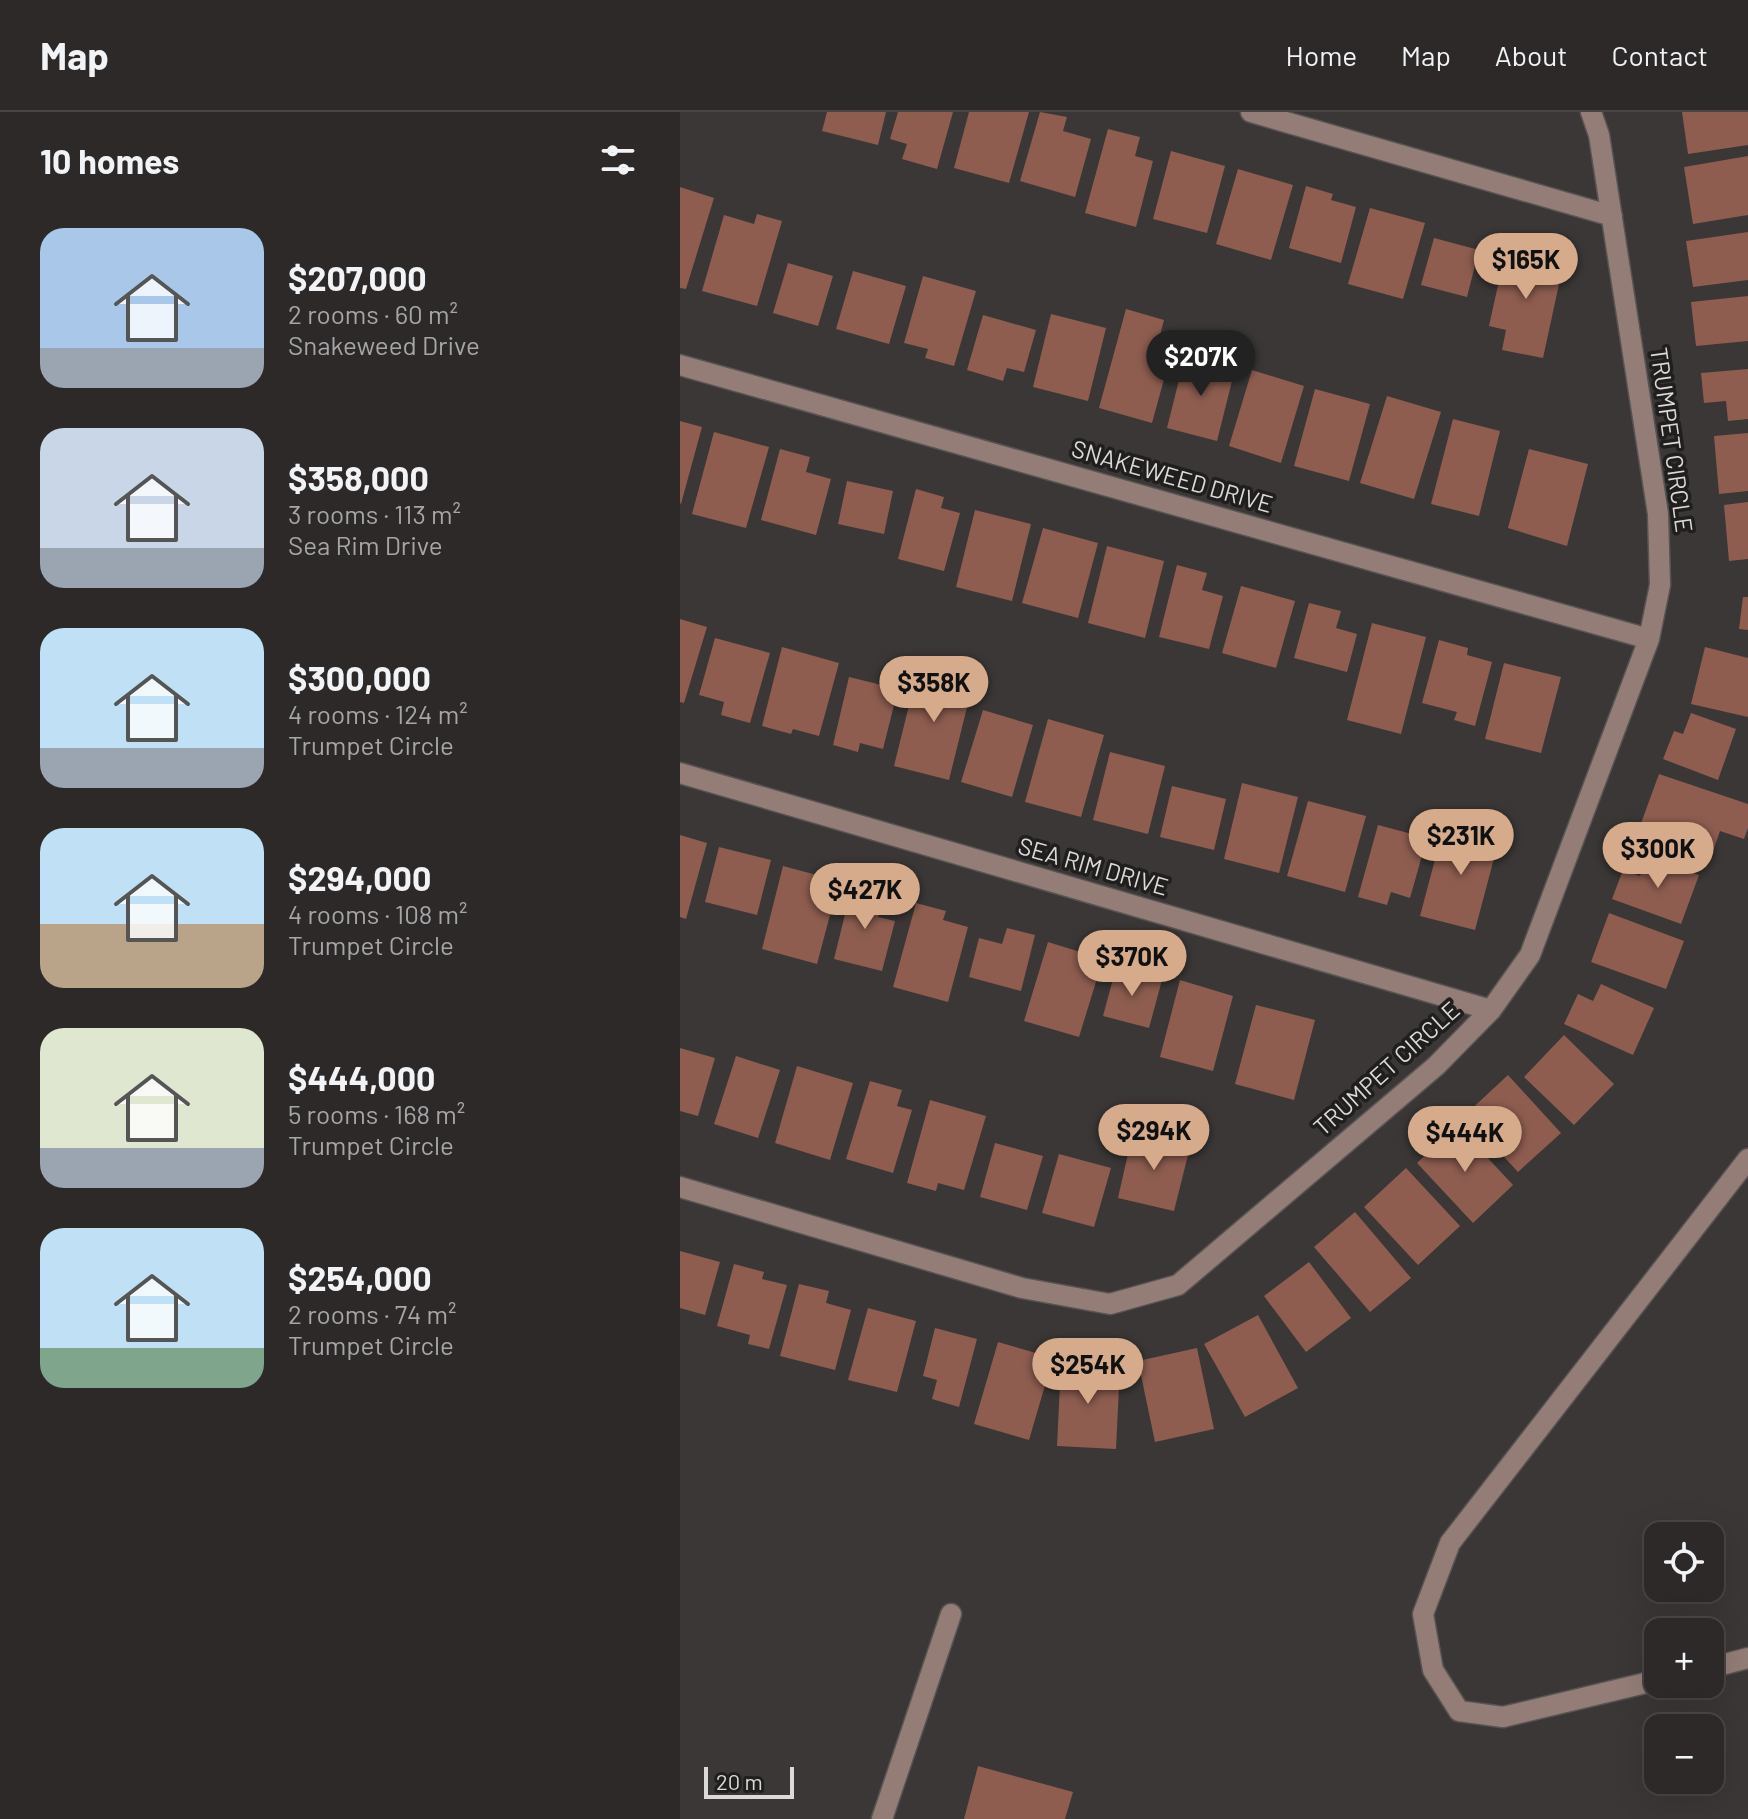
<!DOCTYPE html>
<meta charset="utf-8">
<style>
:root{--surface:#2c2928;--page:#383534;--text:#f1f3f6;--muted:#a6a6a8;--line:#484545;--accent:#d6ab8b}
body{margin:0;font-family:Barlow,sans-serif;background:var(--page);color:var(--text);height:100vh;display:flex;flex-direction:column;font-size:30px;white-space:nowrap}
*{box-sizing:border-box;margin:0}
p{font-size:26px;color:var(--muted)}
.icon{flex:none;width:44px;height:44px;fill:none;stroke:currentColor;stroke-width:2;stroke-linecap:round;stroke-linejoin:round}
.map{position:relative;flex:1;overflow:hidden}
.sheet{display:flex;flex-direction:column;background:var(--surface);width:680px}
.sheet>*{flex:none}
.controls{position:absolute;left:964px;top:1410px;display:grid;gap:16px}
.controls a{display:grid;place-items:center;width:80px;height:80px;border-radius:16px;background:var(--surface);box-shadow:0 8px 32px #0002,0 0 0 2px var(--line);font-size:40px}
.scale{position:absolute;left:24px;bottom:20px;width:90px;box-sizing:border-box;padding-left:8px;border:4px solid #dcdad9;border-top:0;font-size:22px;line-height:28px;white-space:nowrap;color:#dcdad9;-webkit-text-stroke:6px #201f1e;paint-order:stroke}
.price{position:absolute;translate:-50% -68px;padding:0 18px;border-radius:28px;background:var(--accent);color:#111;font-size:26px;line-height:52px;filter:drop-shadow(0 2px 4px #0008)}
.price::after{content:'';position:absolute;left:50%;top:48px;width:24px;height:18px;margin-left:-12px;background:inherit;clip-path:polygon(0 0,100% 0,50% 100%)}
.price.selected{background:#222;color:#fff}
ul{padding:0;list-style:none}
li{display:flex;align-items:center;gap:24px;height:200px;padding:0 40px}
li span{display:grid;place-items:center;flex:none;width:224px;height:160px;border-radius:24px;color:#555}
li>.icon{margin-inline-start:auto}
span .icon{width:96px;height:96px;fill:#fffc;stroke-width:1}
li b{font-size:34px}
h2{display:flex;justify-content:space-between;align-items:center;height:96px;padding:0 40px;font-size:34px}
header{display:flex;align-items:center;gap:48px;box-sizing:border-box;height:112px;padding:0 40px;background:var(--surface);border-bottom:2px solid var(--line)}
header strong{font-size:38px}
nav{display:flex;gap:44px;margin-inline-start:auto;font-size:28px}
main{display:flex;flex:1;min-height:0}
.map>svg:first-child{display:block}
</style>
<header>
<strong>Map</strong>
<nav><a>Home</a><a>Map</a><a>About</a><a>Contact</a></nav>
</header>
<main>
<section class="sheet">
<h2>10 homes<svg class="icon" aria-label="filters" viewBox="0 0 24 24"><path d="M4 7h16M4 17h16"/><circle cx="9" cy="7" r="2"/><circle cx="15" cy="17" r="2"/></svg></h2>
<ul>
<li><span style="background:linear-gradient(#a9c7e8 75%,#9aa5b1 0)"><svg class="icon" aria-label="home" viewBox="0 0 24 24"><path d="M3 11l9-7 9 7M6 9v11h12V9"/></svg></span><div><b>$207,000</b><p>2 rooms · 60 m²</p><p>Snakeweed Drive</p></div></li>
<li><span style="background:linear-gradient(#c9d6e8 75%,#9aa5b1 0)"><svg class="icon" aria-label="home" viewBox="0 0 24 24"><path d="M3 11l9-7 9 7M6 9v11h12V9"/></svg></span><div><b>$358,000</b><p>3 rooms · 113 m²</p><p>Sea Rim Drive</p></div></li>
<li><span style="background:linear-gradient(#bfe0f5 75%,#9aa5b1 0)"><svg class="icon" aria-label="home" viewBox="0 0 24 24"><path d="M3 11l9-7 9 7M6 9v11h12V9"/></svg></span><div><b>$300,000</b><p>4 rooms · 124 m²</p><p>Trumpet Circle</p></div></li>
<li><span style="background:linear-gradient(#bfe0f5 60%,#b9a48a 0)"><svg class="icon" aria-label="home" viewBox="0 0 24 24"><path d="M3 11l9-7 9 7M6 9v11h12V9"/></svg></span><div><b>$294,000</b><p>4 rooms · 108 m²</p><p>Trumpet Circle</p></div></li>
<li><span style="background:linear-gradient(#dfe7d0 75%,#9aa5b1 0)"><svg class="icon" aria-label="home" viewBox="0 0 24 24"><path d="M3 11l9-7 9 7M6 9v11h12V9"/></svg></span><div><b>$444,000</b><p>5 rooms · 168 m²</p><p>Trumpet Circle</p></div></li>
<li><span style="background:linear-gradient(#bfe0f5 75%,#7fa58c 0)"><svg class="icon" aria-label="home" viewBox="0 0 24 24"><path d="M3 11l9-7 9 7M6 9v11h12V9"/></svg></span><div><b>$254,000</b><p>2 rooms · 74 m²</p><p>Trumpet Circle</p></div></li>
</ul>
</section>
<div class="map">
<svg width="1068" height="1707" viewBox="0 0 1068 1707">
<rect width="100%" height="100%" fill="#3a3736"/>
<path fill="#8e5d50" d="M147 0H206L198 33 142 19Z
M218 0H273L257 57 222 47 227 32 210 27Z
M289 0H349L329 71 274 56Z
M360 0 387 5 383 19 411 27 395 85 340 69Z
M1002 0H1068V33L1008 42Z
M428 17 460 25 455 44 473 49 456 115 405 101Z
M491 39 545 54 527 121 473 107Z
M1068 44V103L1013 112 1004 55Z
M558 57 613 73 591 148 536 132Z
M626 74 653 82 651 88 676 95 661 151 609 136Z
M0 75 34 86 6 177 0 176Z
M690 96 745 111 723 187 668 172Z
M77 102 102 109 77 194 22 179 44 103 74 112Z
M1068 120V168L1013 175 1006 129Z
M754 126 799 138 787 185 741 173Z
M826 137 884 149 863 246 822 238 826 218 809 214Z
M108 151 153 164 138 214 93 201Z
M173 159 226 174 209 232 156 217Z
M243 164 296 179 274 254 245 246 248 237 224 231Z
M1068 184V229L1016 234 1011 190Z
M446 197 484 208 479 227 494 231 472 311 419 296Z
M371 202 426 216 408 289 353 275Z
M303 203 356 218 344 260 327 256 323 269 287 258Z
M505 244 555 257 537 329 487 316Z
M1068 257V307L1048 309 1046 289 1024 291 1021 261Z
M572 258 624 274 601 351 549 334Z
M635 277 690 292 669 369 614 354Z
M707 284 761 300 734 387 680 371Z
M773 307 820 319 799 404 751 392Z
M0 309 22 315 1 392 0 391Z
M34 320 89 335 66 416 12 402Z
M1068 321V379L1039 382 1034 324Z
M100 337 130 345 126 360 151 367 136 423 81 408Z
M849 337 908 352 887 434 828 416Z
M167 369 213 379 204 422 158 412Z
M236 377 264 385 261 396 280 401 264 459 218 447Z
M1068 390V447L1049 449 1044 393Z
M295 398 351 412 332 489 276 475Z
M363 416 418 431 398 506 342 491Z
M427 434 484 449 465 526 408 511Z
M497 453 527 461 522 478 543 484 529 537 479 525Z
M561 474 615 489 596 556 542 541Z
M1063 485H1068V518L1059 517Z
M629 491 661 499 656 516 677 522 667 560 614 546Z
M0 507 27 515 4 591 0 590Z
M692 511 746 525 721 622 667 608Z
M35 526 90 541 70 611 41 603 44 590 19 583Z
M759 528 788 536 787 543 812 550 795 614 774 608 777 600 742 591Z
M102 535 159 551 139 624 113 617 111 622 82 614Z
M1025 535 1068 546V605L1011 592Z
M824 551 881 565 861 641 805 627Z
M238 557 293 571 269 668 214 654Z
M169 565 218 577 203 637 180 631 178 640 153 633Z
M303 598 353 613 332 685 281 670Z
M1011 601 1056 617 1038 668 983 647 994 619 1003 622Z
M368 607 424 623 401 705 345 690Z
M430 640 485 654 468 722 413 708Z
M979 662 1068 692V716L1064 727 1040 719 1033 739 960 714Z
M562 671 618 685 599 761 544 747Z
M492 674 546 687 534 738 480 725Z
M628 689 686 704 665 780 607 764Z
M787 712 821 720 795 818 740 804 762 721 783 726Z
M698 713 747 726 730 786 711 780 707 793 678 785Z
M0 723 27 731 6 807 0 805Z
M39 735 91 748 77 803 25 790Z
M967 745 1019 763 1001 812 932 787 943 758 960 764Z
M103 754 159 769 137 852 82 837Z
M172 774 204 782 198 805 215 809 202 859 154 847Z
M236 791 266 799 263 808 288 815 268 890 213 875Z
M929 801 1004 829 986 877 911 850Z
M327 816 355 823 341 879 289 865 299 826 322 832Z
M368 830 423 847 399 925 344 909Z
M436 856 482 868 469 916 423 904Z
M500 868 553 884 533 959 480 945Z
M921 872 974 896 953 943 884 912 898 882 913 889Z
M576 893 635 908 614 988 555 972Z
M884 923 934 972 894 1013 844 965Z
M0 936 35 946 18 1004 0 999Z
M56 944 100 958 78 1026 34 1012Z
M117 954 173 971 150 1048 95 1031Z
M828 963 881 1021 838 1060 785 1003Z
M190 969 222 978 217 994 232 998 213 1061 166 1047Z
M250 988 306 1004 284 1078 258 1071 256 1079 227 1071Z
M777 1013 833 1073 793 1111 737 1051Z
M452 1024 488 1033 490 1026 511 1031 494 1099 438 1086Z
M315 1031 363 1044 347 1098 300 1085Z
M379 1042 431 1056 414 1115 362 1101Z
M726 1056 780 1114 738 1153 684 1095Z
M675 1100 731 1166 690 1200 634 1135Z
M0 1139 40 1150 25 1203 0 1196Z
M629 1150 671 1206 626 1240 584 1184Z
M54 1152 84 1160 82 1167 107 1173 89 1237 68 1232 70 1223 37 1214Z
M119 1172 149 1179 146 1191 171 1198 155 1258 100 1244Z
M188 1196 236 1209 217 1280 168 1268Z
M578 1203 618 1276 565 1305 524 1232Z
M255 1216 297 1227 279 1295 252 1287 257 1268 243 1264Z
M318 1230 373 1246 349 1328 294 1312Z
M517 1236 534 1317 475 1330 458 1249Z
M381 1252 440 1255 436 1337 377 1334Z
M298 1654 393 1680 385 1707H284Z"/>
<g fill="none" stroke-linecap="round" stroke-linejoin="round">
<g stroke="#575453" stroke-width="23">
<path id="minor" d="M571 0 932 104
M0 253 969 527
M0 661 811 898
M0 1075 342 1176 430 1192 498 1173 756 954 811 898 850 843 969 527 980 473 978 402 919 23 911 0
M1030 1556 1068 1546
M978 1568 823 1605 779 1599 753 1558 743 1502 770 1431 1068 1047
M202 1707 271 1502"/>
</g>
<use href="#minor" stroke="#947d77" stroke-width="20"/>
</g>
<g text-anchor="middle" stroke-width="7" stroke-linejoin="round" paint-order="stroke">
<g font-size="24" fill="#dcdad9" stroke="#201f1e">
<text transform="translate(991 328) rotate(82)" y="8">TRUMPET CIRCLE</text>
<text transform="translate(492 365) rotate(16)" y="8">SNAKEWEED DRIVE</text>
<text transform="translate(413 755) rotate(16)" y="8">SEA RIM DRIVE</text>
<text transform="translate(707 957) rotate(-42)" y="8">TRUMPET CIRCLE</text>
</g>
</g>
</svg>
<div class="controls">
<a><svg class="icon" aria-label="locate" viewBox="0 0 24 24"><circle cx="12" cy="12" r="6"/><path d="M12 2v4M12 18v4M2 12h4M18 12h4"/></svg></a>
<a>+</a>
<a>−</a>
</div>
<div class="scale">20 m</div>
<b class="price" style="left:846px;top:189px">$165K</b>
<b class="price selected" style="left:521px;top:286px">$207K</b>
<b class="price" style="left:254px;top:612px">$358K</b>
<b class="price" style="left:781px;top:765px">$231K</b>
<b class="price" style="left:978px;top:778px">$300K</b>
<b class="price" style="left:185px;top:819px">$427K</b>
<b class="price" style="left:452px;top:886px">$370K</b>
<b class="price" style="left:474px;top:1060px">$294K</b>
<b class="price" style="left:785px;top:1062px">$444K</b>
<b class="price" style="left:408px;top:1294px">$254K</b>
</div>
</main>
